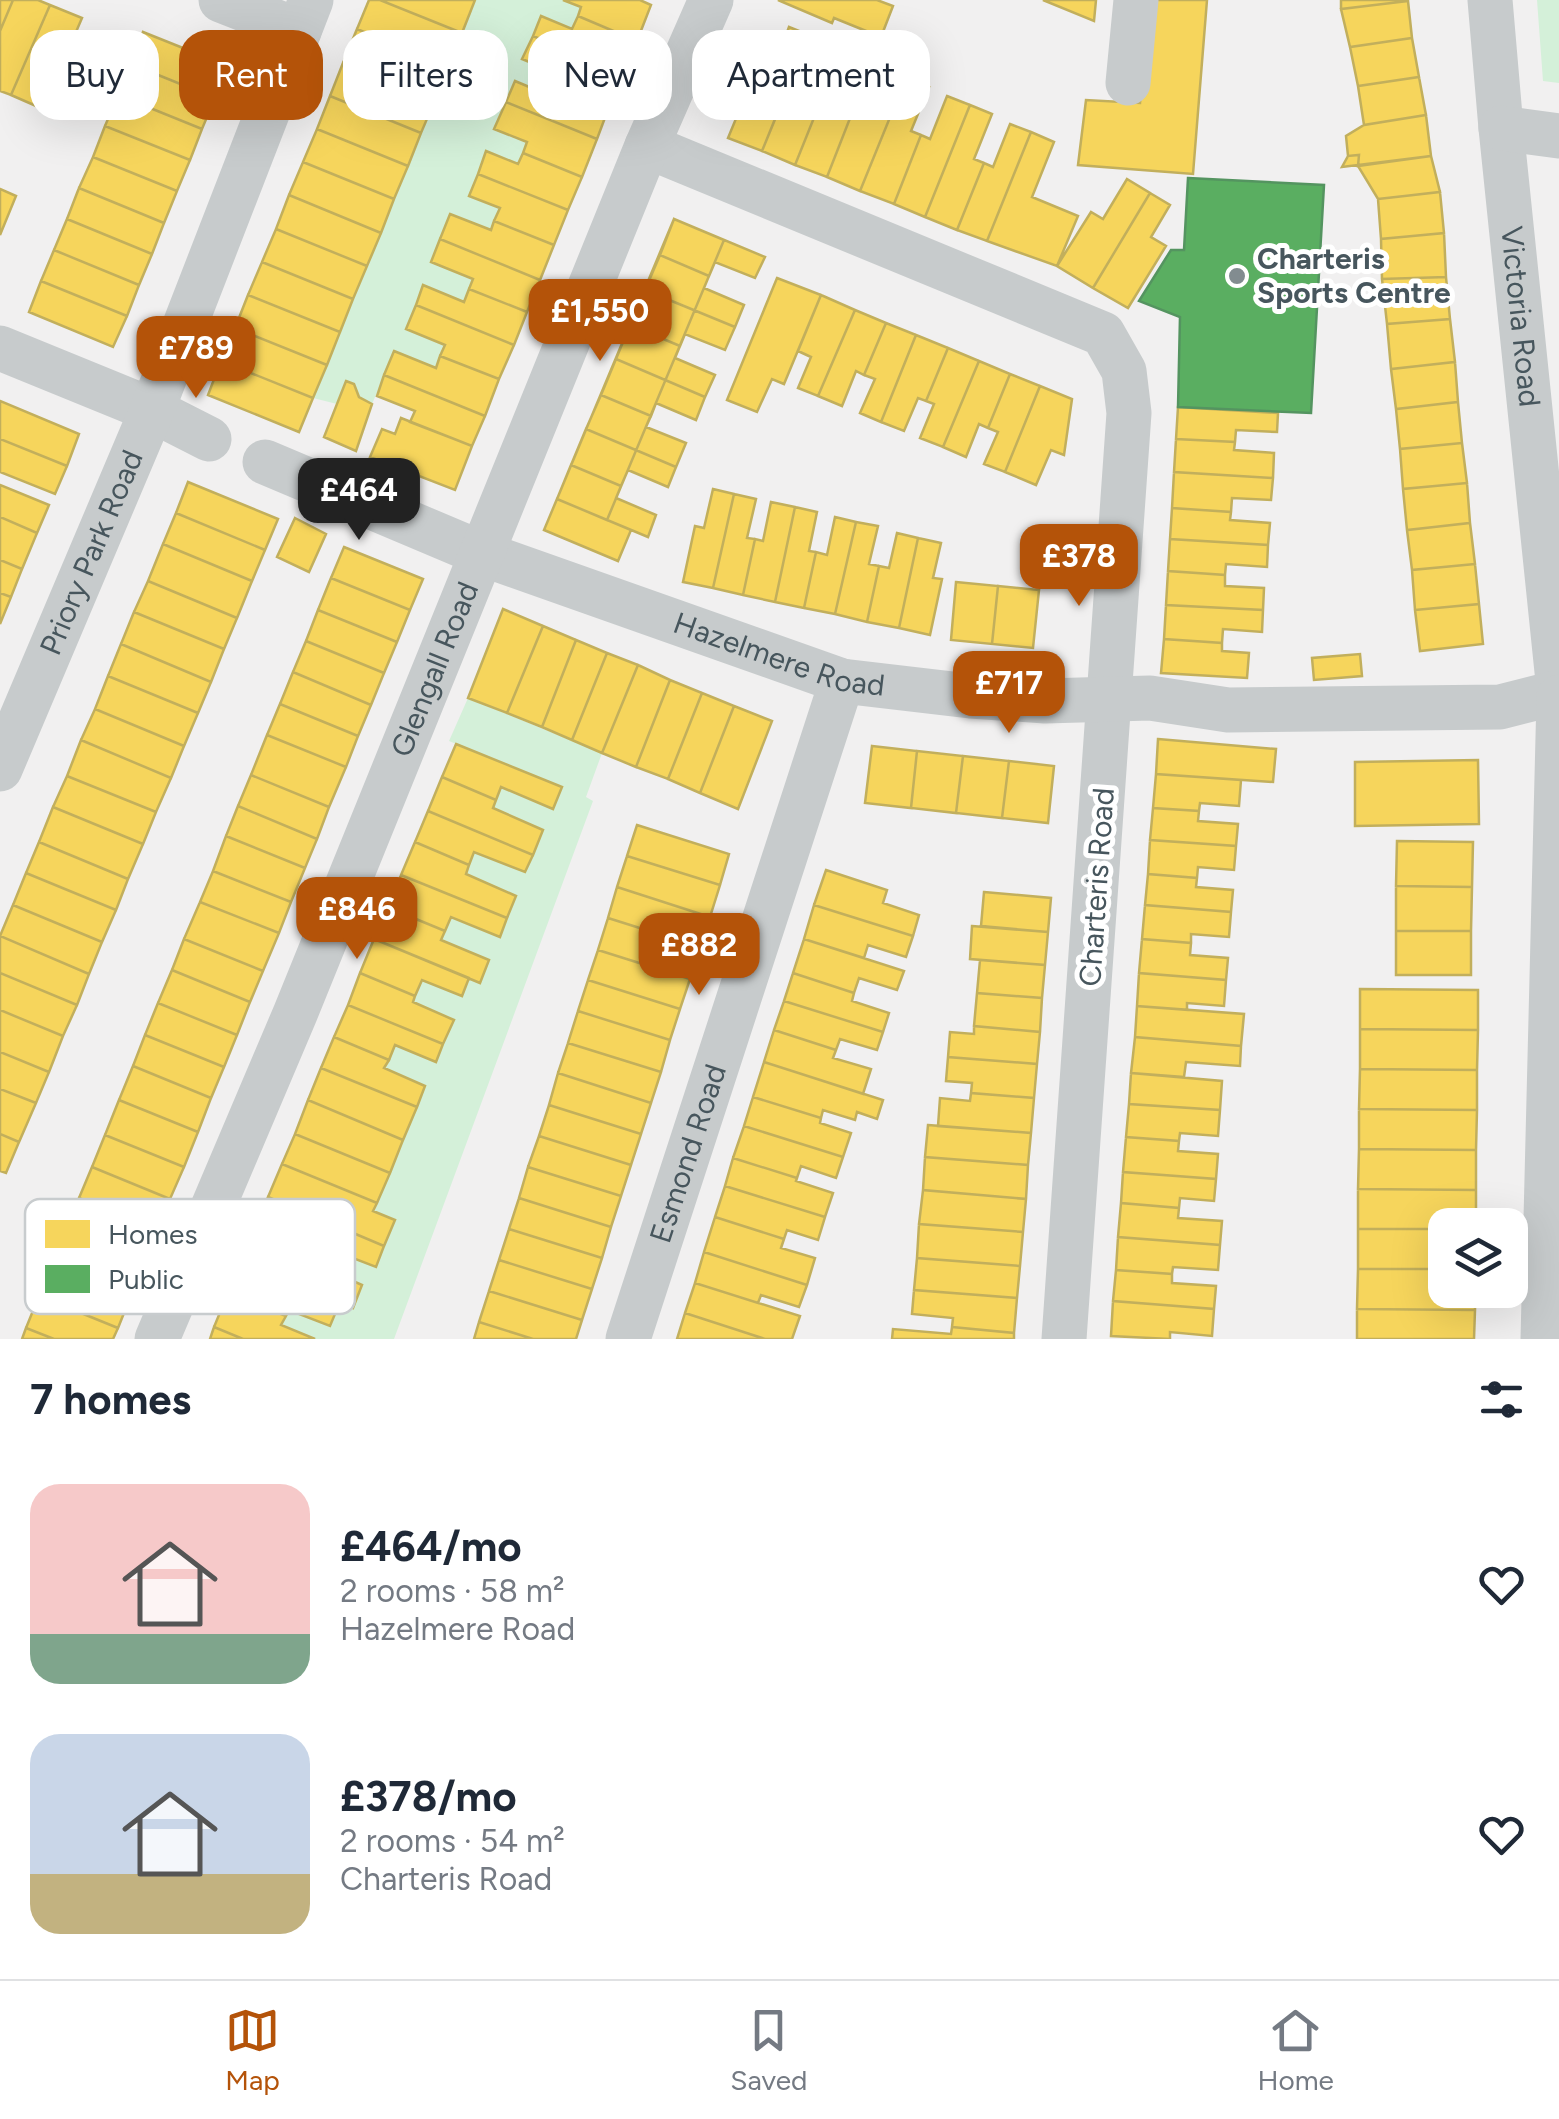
<!DOCTYPE html>
<meta charset="utf-8">
<style>
:root{--surface:#fff;--page:#f2f2f3;--text:#1f2937;--muted:#747a83;--line:#e0e1e3;--accent:#b45309}
body{margin:0;font-family:Figtree,sans-serif;background:var(--page);color:var(--text);height:100vh;display:flex;flex-direction:column;font-size:38px;white-space:nowrap}
*{box-sizing:border-box;margin:0}
p{font-size:32px;color:var(--muted)}
.icon{flex:none;width:55px;height:55px;fill:none;stroke:currentColor;stroke-width:2;stroke-linecap:round;stroke-linejoin:round}
.map{position:relative;height:1339px;overflow:hidden}
.sheet{display:flex;flex-direction:column;background:var(--surface);flex:1}
.sheet>*{flex:none}
.top-card{position:absolute;left:30px;top:30px;width:1000px;height:90px;display:flex;gap:20px}
.controls{position:absolute;left:1428px;top:1208px;display:grid;gap:20px}
.controls a{display:grid;place-items:center;width:100px;height:100px;border-radius:20px;background:var(--surface);box-shadow:0 10px 40px #0002;font-size:50px}
.price{position:absolute;translate:-50% -85px;padding:0 22px;border-radius:20px;background:var(--accent);color:#fff;font-size:32px;line-height:65px;filter:drop-shadow(0 2px 5px #0008)}
.price::after{content:'';position:absolute;left:50%;top:60px;width:30px;height:22px;margin-left:-15px;background:inherit;clip-path:polygon(0 0,100% 0,50% 100%)}
.price.current{background:#222;color:#fff}
ul{padding:0;list-style:none}
li{display:flex;align-items:center;gap:30px;height:250px;padding:0 30px}
li span{display:grid;place-items:center;flex:none;width:280px;height:200px;border-radius:30px;color:#555}
li>.icon{margin-inline-start:auto}
span .icon{width:120px;height:120px;fill:#fffc;stroke-width:1}
li b{font-size:42px}
h2{display:flex;justify-content:space-between;align-items:center;height:120px;padding:0 30px;font-size:42px}
.tag{padding:0 35px;border-radius:30px;background:var(--surface);box-shadow:0 10px 40px #0002;font-size:35px;line-height:90px}
.tag.current{background:var(--accent);color:#fff}
.tabs{display:flex;justify-content:space-around;align-items:center;height:140px;border-top:2px solid var(--line);background:var(--surface);font-size:28px;color:var(--muted)}
.tabs a{display:grid;justify-items:center;gap:5px}
.tabs .current{color:var(--accent)}
.map>svg:first-child{display:block}
</style>
<div class="map">
<svg width="1559" height="1339" viewBox="0 0 1559 1339">
<rect width="100%" height="100%" fill="#f1f0f0"/>
<path fill="#d4f0d9" d="M475 0H563L581 7 572 29 541 16 523 59 554 72 546 94 514 81 494 128 527 142 518 164 486 152 469 195 500 208 491 230 450 214 431 262 473 279 464 302 423 286 406 329 445 345 436 368 395 351 372 404 359 397 354 384 347 381 337 404 313 398Z
M1537 0H1559V83L1543 81Z
M468 698 602 753 586 797 593 801 394 1339H315L281 1325 289 1310 329 1326 340 1302 354 1307 362 1285 306 1260 314 1243 376 1266 373 1211 425 1086 384 1068 395 1045 436 1062 413 1002 422 980 461 995 469 978 480 982 488 960 441 940 451 917 500 936 466 874 474 852 525 872 543 831 493 808 501 787 554 784 449 741Z"/>
<path fill="#f6d55c" stroke="#c2af5c" stroke-width="2.5" d="M0 0H13L0 31Z
M13 0H38L50 5 11 95 0 91V31Z
M369 0H380L462 33 448 67 357 29Z
M380 0H475L462 33Z
M563 0H640L651 5 637 41 578 16 581 7Z
M778 0H877L893 6 881 37 834 18 832 23Z
M1043 0H1096L1094 21Z
M1149 0H1207L1193 174 1078 165 1086 100 1140 103Z
M1341 0H1408V1L1341 9Z
M1408 1 1412 38 1350 47 1341 9Z
M50 5 82 18 43 109 11 95Z
M541 16 572 29 578 16 637 41 623 73 533 36Z
M789 27 809 35 762 151 728 138 756 70 764 73 775 43 782 46Z
M357 29 448 67 435 100 343 63Z
M143 32 228 66 215 98 131 64Z
M533 36 623 73 609 107 550 83 554 72 522 59Z
M1412 38 1419 77 1358 86 1350 47Z
M813 48 838 58 795 165 762 151 790 83 798 86Z
M838 58 861 67 846 105 854 108 827 177 795 165Z
M343 63 435 100 421 133 330 96Z
M131 64 215 98 202 129 118 95Z
M882 68 906 78 860 191 827 177 854 108 864 112Z
M1419 77 1426 115 1364 125 1358 86Z
M906 78 929 87 911 131 921 135 894 204 860 191Z
M515 81 546 94 550 83 609 107 597 139 506 102Z
M118 95 202 129 190 160 105 126Z
M330 96 421 133 408 166 317 129Z
M947 96 970 105 925 217 894 204 921 135 930 139Z
M506 102 597 139 582 177 523 153 527 142 494 129Z
M970 105 992 114 974 159 984 163 957 230 925 217Z
M1426 115 1431 156 1342 167 1348 156 1346 136 1364 125Z
M1426 115 1431 156 1358 166 1359 155 1348 156 1346 136 1364 125Z
M1010 124 1031 132 987 241 957 230 984 163 993 167Z
M105 126 190 160 177 191 93 157Z
M317 129 408 166 394 199 303 162Z
M1031 132 1054 142 1032 197 1078 216 1057 266 987 241Z
M486 151 518 164 523 153 582 177 568 210 478 174Z
M1431 156 1440 192 1378 199 1358 166Z
M93 157 177 191 164 223 79 188Z
M303 162 394 199 381 233 289 195Z
M478 174 568 210 554 245 494 221 500 208 469 196Z
M1127 179 1150 193 1093 288 1057 266 1091 212 1103 219Z
M79 188 164 223 152 254 67 219Z
M0 189 16 196 0 235Z
M1440 192 1444 233 1381 239 1378 199Z
M1150 193 1170 205 1151 237 1166 246 1128 308 1093 288Z
M289 195 381 233 367 266 276 229Z
M450 214 491 230 494 221 554 245 540 280 440 239Z
M67 219 152 254 139 285 54 250Z
M674 219 765 257 755 278 715 262 709 276 660 255Z
M674 219 724 240 607 520 557 499Z
M276 229 367 266 353 299 262 262Z
M1444 233 1446 277 1382 279 1381 239Z
M440 239 540 280 527 312 469 289 473 279 431 262Z
M54 250 139 285 127 316 41 281Z
M660 255 709 276 704 288 744 305 735 327 645 290Z
M262 262 353 299 340 332 248 295Z
M1446 277 1450 319 1387 324 1382 279Z
M777 278 821 295 784 384 772 379 757 412 727 400Z
M41 281 127 316 113 347 29 312Z
M423 285 464 302 469 289 527 312 514 345 416 305Z
M645 290 735 327 725 350 685 334 680 346 630 325Z
M248 295 340 332 327 365 235 328Z
M821 295 855 310 818 396 798 388 811 357 798 351Z
M416 305 514 345 499 379 440 356 445 345 406 329Z
M855 310 886 323 864 375 856 371 842 406 818 396Z
M1450 319 1455 362 1391 369 1387 324Z
M886 323 916 335 881 422 860 413 875 379 864 375Z
M630 325 680 346 675 358 715 375 705 397 616 359Z
M235 328 327 365 313 398 221 361Z
M916 335 948 348 926 401 918 398 904 431 881 422Z
M948 348 979 361 943 447 920 438 934 404 926 401Z
M394 351 436 368 440 356 499 379 485 416 384 375Z
M616 359 705 397 696 420 656 403 651 416 601 395Z
M221 361 313 398 299 432 208 395Z
M979 361 1010 374 988 428 979 424 966 457 943 447Z
M1455 362 1458 402 1396 409 1391 369Z
M1010 374 1040 386 1005 472 984 464 998 432 988 428Z
M384 375 485 416 472 446 410 422 415 411 377 396Z
M346 381 354 384 359 397 372 404 356 451 324 437Z
M1040 386 1072 399 1064 455 1051 450 1036 485 1005 472Z
M601 395 651 416 646 427 686 443 676 467 586 429Z
M0 401 79 434 67 466 0 439Z
M1458 402 1462 443 1400 449 1396 409Z
M1178 407 1278 413 1277 432 1236 430 1235 442 1176 439Z
M401 418 472 446 455 490 370 457 382 429 395 434Z
M586 429 676 467 668 487 628 470 621 486 571 465Z
M0 439 67 466 55 494 0 472Z
M1176 439 1235 442 1234 450 1274 453 1273 478 1174 472Z
M1462 443 1467 483 1403 489 1400 449Z
M571 465 621 486 616 498 656 515 648 537 557 499Z
M1174 472 1273 478 1271 500 1232 498 1231 512 1172 508Z
M188 482 278 519 265 550 176 513Z
M1467 483 1470 523 1407 530 1403 489Z
M0 485 49 505 37 533 0 517Z
M713 489 734 494 713 588 683 582 695 526 704 528Z
M734 494 756 499 747 538 755 539 743 595 713 588Z
M557 499 631 530 618 561 544 530Z
M771 502 795 507 775 602 743 595 755 539 763 541Z
M795 507 817 512 809 551 816 552 804 608 775 602Z
M1172 508 1231 512 1230 520 1270 523 1268 545 1170 539Z
M176 513 265 550 252 581 163 544Z
M0 517 37 533 22 569 0 560Z
M835 517 856 522 835 614 804 608 816 552 827 555Z
M295 518 326 534 309 572 277 557Z
M856 522 878 526 869 564 879 566 867 622 835 614Z
M1470 523 1475 564 1412 570 1407 530Z
M897 533 918 538 899 628 867 622 879 566 889 568Z
M918 538 941 543 933 578 942 579 930 635 899 628Z
M1170 539 1268 545 1267 567 1226 564 1225 575 1168 571Z
M163 544 252 581 237 618 148 581Z
M344 547 423 579 410 610 331 578Z
M0 560 22 569 11 597 0 593Z
M1475 564 1479 604 1415 610 1412 570Z
M1168 571 1225 575V586L1264 588 1263 610 1166 605Z
M331 578 410 610 397 642 318 610Z
M148 581 237 618 224 649 134 612Z
M956 582 998 586 992 644 951 640Z
M998 586 1039 590 1033 648 992 644Z
M0 593 11 597 0 624Z
M1479 604 1483 644 1420 651 1415 610Z
M1166 605 1263 610 1262 632 1223 629 1222 643 1164 639Z
M503 609 543 626 507 713 468 698Z
M318 610 397 642 384 673 306 641Z
M134 612 224 649 211 682 121 644Z
M543 626 576 640 542 727 507 713Z
M1164 639 1222 643V651L1249 653 1247 678 1161 673Z
M576 640 607 653 572 740 542 727Z
M306 641 384 673 371 705 293 672Z
M121 644 211 682 198 713 108 676Z
M607 653 638 665 602 753 572 740Z
M1360 654 1362 676 1314 680 1312 658Z
M638 665 670 680 636 767 602 753Z
M293 672 371 705 358 736 280 704Z
M108 676 198 713 184 746 95 709Z
M670 680 702 693 668 779 636 767Z
M702 693 734 706 700 793 668 779Z
M280 704 358 736 346 767 267 735Z
M734 706 772 721 738 809 700 793Z
M95 709 184 746 171 778 81 740Z
M267 735 346 767 329 807 251 775Z
M1158 739 1276 749 1273 782 1156 774Z
M81 740 171 778 156 812 67 776Z
M456 744 562 787 553 809 501 787 496 800 442 777Z
M872 746 917 751 911 808 865 803Z
M917 751 963 756 956 813 911 808Z
M963 756 1009 761 1002 818 956 813Z
M1478 760 1479 824 1355 826V762Z
M1009 761 1054 766 1048 823 1002 818Z
M1156 774 1241 780 1239 806 1200 803 1199 811 1153 808Z
M251 775 329 807 317 839 238 806Z
M67 776 156 812 143 844 53 807Z
M442 777 496 800 493 808 543 830 533 855 428 811Z
M238 806 317 839 305 868 226 836Z
M53 807 143 844 128 879 39 842Z
M1153 808 1199 811 1198 821 1238 824 1236 846 1150 840Z
M428 811 533 855 525 872 474 852 469 865 415 842Z
M637 825 729 854 720 885 627 856Z
M226 836 305 868 291 902 213 871Z
M1150 840 1236 846 1234 870 1198 867 1197 878 1148 874Z
M1397 841 1473 842 1472 887 1396 886Z
M39 842 128 879 116 910 26 873Z
M415 842 469 865 466 874 516 896 507 918 401 875Z
M627 856 720 885 710 917 617 887Z
M826 870 887 890 883 903 919 915 913 936 814 905Z
M213 871 291 902 279 933 200 902Z
M26 873 116 910 102 942 13 905Z
M1148 874 1197 878 1196 887 1233 890 1231 912 1145 905Z
M401 875 507 918 500 937 451 917 445 931 387 907Z
M1396 886 1472 887 1471 931H1396Z
M617 887 710 917 700 947 608 918Z
M984 892 1051 898 1048 932 981 926Z
M200 902 279 933 263 971 184 939Z
M13 905 102 942 89 974 0 936Z
M814 905 913 936 906 957 868 945 864 958 804 939Z
M1145 905 1231 912 1229 937 1191 934V943L1142 939Z
M387 907 445 931 441 940 489 960 480 983 374 939Z
M608 918 700 947 690 979 598 950Z
M972 926 1048 932 1045 965 970 959Z
M1396 931H1471V975H1396Z
M0 936 89 974 77 1005 0 973Z
M184 939 263 971 250 1002 172 970Z
M374 939 469 978 462 996 422 980 415 996 360 973Z
M804 939 904 971 897 990 859 978 854 993 793 973Z
M1142 939 1191 943 1190 955 1228 958 1226 980 1139 973Z
M598 950 690 979 680 1009 588 980Z
M980 960 1045 965 1042 998 977 993Z
M172 970 250 1002 237 1035 158 1003Z
M0 973 77 1005 63 1036 0 1010Z
M360 973 415 996 413 1002 454 1020 443 1044 348 1005Z
M793 973 854 993 852 1001 889 1013 883 1032 784 1001Z
M1139 973 1226 980 1224 1006 1187 1003V1010L1137 1006Z
M588 980 680 1009 670 1040 578 1011Z
M1360 989 1478 990V1030L1360 1029Z
M977 993 1042 998 1040 1032 974 1026Z
M784 1001 883 1032 877 1050 840 1039 836 1050 774 1030Z
M158 1003 237 1035 224 1067 145 1035Z
M348 1005 443 1044 436 1062 395 1045 389 1060 334 1037Z
M1137 1006 1244 1014 1241 1046 1135 1037Z
M0 1010 63 1036 49 1072 0 1052Z
M578 1011 670 1040 661 1072 568 1043Z
M974 1026 1040 1032 1037 1064 948 1057 950 1032 974 1034Z
M1360 1029 1478 1030 1477 1070 1360 1069Z
M774 1030 836 1050 833 1058 871 1069 863 1094 764 1062Z
M145 1035 224 1067 211 1098 133 1066Z
M334 1037 389 1060 384 1068 425 1086 417 1107 321 1068Z
M1135 1037 1241 1046 1240 1066 1186 1062 1184 1077 1131 1073Z
M568 1043 661 1072 651 1103 558 1073Z
M0 1052 49 1072 36 1103 0 1089Z
M948 1057 1037 1064 1034 1098 971 1093 972 1083 946 1081Z
M764 1062 883 1100 877 1119 857 1112 855 1120 823 1110 821 1118 753 1097Z
M133 1066 211 1098 198 1132 119 1100Z
M321 1068 417 1107 403 1140 308 1100Z
M1360 1069 1477 1070V1110L1359 1109Z
M558 1073 651 1103 641 1134 549 1105Z
M1131 1073 1222 1081 1220 1110 1129 1104Z
M0 1089 36 1103 19 1142 0 1134Z
M971 1093 1034 1098 1031 1133 938 1126 940 1098 970 1101Z
M753 1097 821 1118 820 1123 851 1133 843 1157 744 1126Z
M119 1100 198 1132 184 1167 105 1135Z
M308 1100 403 1140 390 1173 295 1134Z
M1129 1104 1220 1110 1218 1136 1180 1133 1179 1141 1126 1137Z
M549 1105 641 1134 631 1165 539 1136Z
M1359 1109 1477 1110 1476 1150 1359 1149Z
M928 1125 1031 1133 1028 1165 925 1157Z
M744 1126 843 1157 836 1178 801 1166 797 1178 733 1158Z
M0 1134 19 1142 6 1173 0 1171Z
M295 1134 390 1173 377 1203 282 1164Z
M105 1135 184 1167 170 1199 92 1167Z
M539 1136 631 1165 621 1196 528 1167Z
M1126 1137 1179 1141 1178 1151 1218 1154 1216 1179 1123 1172Z
M1359 1149 1476 1150V1190L1358 1189Z
M925 1157 1028 1165 1026 1199 923 1190Z
M733 1158 797 1178 796 1181 833 1193 825 1217 725 1186Z
M282 1164 377 1203 373 1211 395 1220 384 1246 268 1197Z
M92 1167 170 1199 158 1230 79 1198Z
M528 1167 621 1196 611 1227 519 1198Z
M1123 1172 1216 1179 1214 1201 1180 1198 1179 1208 1121 1203Z
M725 1186 825 1217 818 1240 787 1230 784 1239 715 1217Z
M1358 1189 1476 1190V1225H1445V1229H1358Z
M923 1190 1026 1199 1023 1232 919 1224Z
M268 1197 384 1246 376 1267 314 1243 310 1252 255 1230Z
M79 1198 158 1230 145 1261 66 1230Z
M519 1198 611 1227 602 1258 509 1229Z
M1121 1203 1179 1208 1178 1218 1222 1221 1220 1245 1118 1237Z
M715 1217 784 1239 781 1248 815 1258 807 1285 704 1252Z
M919 1224 1023 1232 1020 1266 917 1258Z
M509 1229 602 1258 592 1289 499 1260Z
M1358 1229H1445V1269H1358Z
M255 1230 310 1252 306 1260 362 1285 353 1308 242 1260Z
M1118 1237 1220 1245 1218 1270 1173 1267 1172 1274 1116 1270Z
M704 1252 807 1285 799 1307 761 1295 758 1303 695 1283Z
M917 1258 1020 1266 1017 1298 914 1290Z
M242 1260 340 1302 330 1326 289 1310 286 1316 228 1293Z
M499 1260 592 1289 582 1320 489 1291Z
M53 1261 132 1293 118 1328 39 1296Z
M1358 1269H1445V1290H1475V1310L1357 1309Z
M1116 1270 1172 1274V1283L1216 1286 1214 1309 1113 1301Z
M695 1283 800 1316 792 1339H765L685 1313Z
M914 1290 1017 1298 1014 1333 952 1327 953 1318 912 1314Z
M489 1291 582 1320 576 1339H533L479 1322Z
M228 1293 286 1316 281 1325 315 1339H243L214 1327Z
M39 1296 118 1328 113 1339H54L26 1328Z
M1113 1301 1214 1309 1212 1336 1170 1332V1339L1111 1336Z
M1357 1309 1475 1310 1474 1339H1357Z
M685 1313 765 1339H677Z
M479 1322 533 1339H474Z
M214 1327 243 1339H210Z
M952 1327 1014 1333V1339H892L893 1329 951 1334Z
M26 1328 54 1339H22Z"/>
<path fill="#5aae61" stroke="#549460" stroke-width="2.5" d="M1188 178 1324 185 1311 413 1178 407 1180 317 1139 301 1171 250H1184Z"/>
<g fill="none" stroke-linecap="round" stroke-linejoin="round">
<g stroke="#c7cbcc" stroke-width="45">
<path d="M221 0 299 31"/>
<path id="s1" d="M1490 0 1501 128 1559 691"/>
<path d="M1128 83 1136 0"/>
<path d="M1501 128 1559 136"/>
<path d="M647 146 1103 334 1124 371 1129 413 1064 1339"/>
<path d="M0 348 152 410 209 439"/>
<path id="s2" d="M265 462 483 554 842 681 970 696 1045 701 1150 698 1228 710 1500 707 1559 692"/>
<path id="s3" d="M0 769 152 410 311 0"/>
<path id="s4" d="M157 1339 295 1014 647 146 711 0"/>
<path id="s5" d="M628 1339 842 681"/>
<path d="M1543 1339 1559 697"/>
</g>
</g>
<circle fill="#828c90" stroke="#fff" stroke-width="4" cx="1237" cy="276" r="10"/>
<g text-anchor="middle" stroke-width="10" stroke-linejoin="round" paint-order="stroke">
<g font-size="30" font-weight="bold" fill="#47565d" stroke="#fff" text-anchor="start">
<text x="1257" y="269">Charteris<tspan x="1257" dy="34">Sports Centre</tspan></text>
</g>
<g font-size="30" fill="#47565d" stroke="#fff">
<text dy="10" stroke="none"><textPath href="#s1" startOffset="318">Victoria Road</textPath></text>
<text dy="10" stroke="none"><textPath href="#s3" startOffset="235">Priory Park Road</textPath></text>
<text dy="10" stroke="none"><textPath href="#s2" startOffset="550">Hazelmere Road</textPath></text>
<text dy="10" stroke="none"><textPath href="#s4" startOffset="725">Glengall Road</textPath></text>
<text transform="translate(1097 887) rotate(-86)" y="10">Charteris Road</text>
<text dy="10" stroke="none"><textPath href="#s5" startOffset="195">Esmond Road</textPath></text>
</g>
</g>
<rect x="25" y="1199" width="330" height="115" rx="15" fill="#fff" stroke="#c8ccce" stroke-width="2.5"/>
<rect x="45" y="1220" width="45" height="28" fill="#f6d55c"/>
<rect x="45" y="1265" width="45" height="28" fill="#5aae61"/>
<g font-size="28" fill="#47565d">
<text x="108" y="1244">Homes</text>
<text x="108" y="1289">Public</text>
</g>
</svg>
<div class="controls">
<a><svg class="icon" aria-label="layers" viewBox="0 0 24 24"><path d="M12 4l9 5-9 5-9-5zM3 14l9 5 9-5"/></svg></a>
</div>
<b class="price" style="left:600px;top:364px">£1,550</b>
<b class="price" style="left:196px;top:401px">£789</b>
<b class="price current" style="left:359px;top:543px">£464</b>
<b class="price" style="left:1079px;top:609px">£378</b>
<b class="price" style="left:1009px;top:736px">£717</b>
<b class="price" style="left:357px;top:962px">£846</b>
<b class="price" style="left:699px;top:998px">£882</b>
<div class="top-card">
<a class="tag">Buy</a>
<a class="tag current">Rent</a>
<a class="tag">Filters</a>
<a class="tag">New</a>
<a class="tag">Apartment</a>
</div>
</div>
<section class="sheet">
<h2>7 homes<svg class="icon" aria-label="filters" viewBox="0 0 24 24"><path d="M4 7h16M4 17h16"/><circle cx="9" cy="7" r="2"/><circle cx="15" cy="17" r="2"/></svg></h2>
<ul>
<li><span style="background:linear-gradient(#f6c9c9 75%,#7fa58c 0)"><svg class="icon" aria-label="home" viewBox="0 0 24 24"><path d="M3 11l9-7 9 7M6 9v11h12V9"/></svg></span><div><b>£464/mo</b><p>2 rooms · 58 m²</p><p>Hazelmere Road</p></div><svg class="icon" aria-label="heart" viewBox="0 0 24 24"><path d="M12 20l-8-8c-3-5 5-10 8-4 3-6 11-1 8 4z"/></svg></li>
<li><span style="background:linear-gradient(#c9d6e8 70%,#c2b280 0)"><svg class="icon" aria-label="home" viewBox="0 0 24 24"><path d="M3 11l9-7 9 7M6 9v11h12V9"/></svg></span><div><b>£378/mo</b><p>2 rooms · 54 m²</p><p>Charteris Road</p></div><svg class="icon" aria-label="heart" viewBox="0 0 24 24"><path d="M12 20l-8-8c-3-5 5-10 8-4 3-6 11-1 8 4z"/></svg></li>
</ul>
</section>
<nav class="tabs">
<a class="current"><svg class="icon" aria-label="map" viewBox="0 0 24 24"><path d="M3 6l6-2 6 2 6-2v14l-6 2-6-2-6 2zM9 4v14M15 6v14"/></svg>Map</a>
<a><svg class="icon" aria-label="saved" viewBox="0 0 24 24"><path d="M7 4h10v16l-5-4-5 4z"/></svg>Saved</a>
<a><svg class="icon" aria-label="home" viewBox="0 0 24 24"><path d="M3 11l9-7 9 7M6 9v11h12V9"/></svg>Home</a>
</nav>
